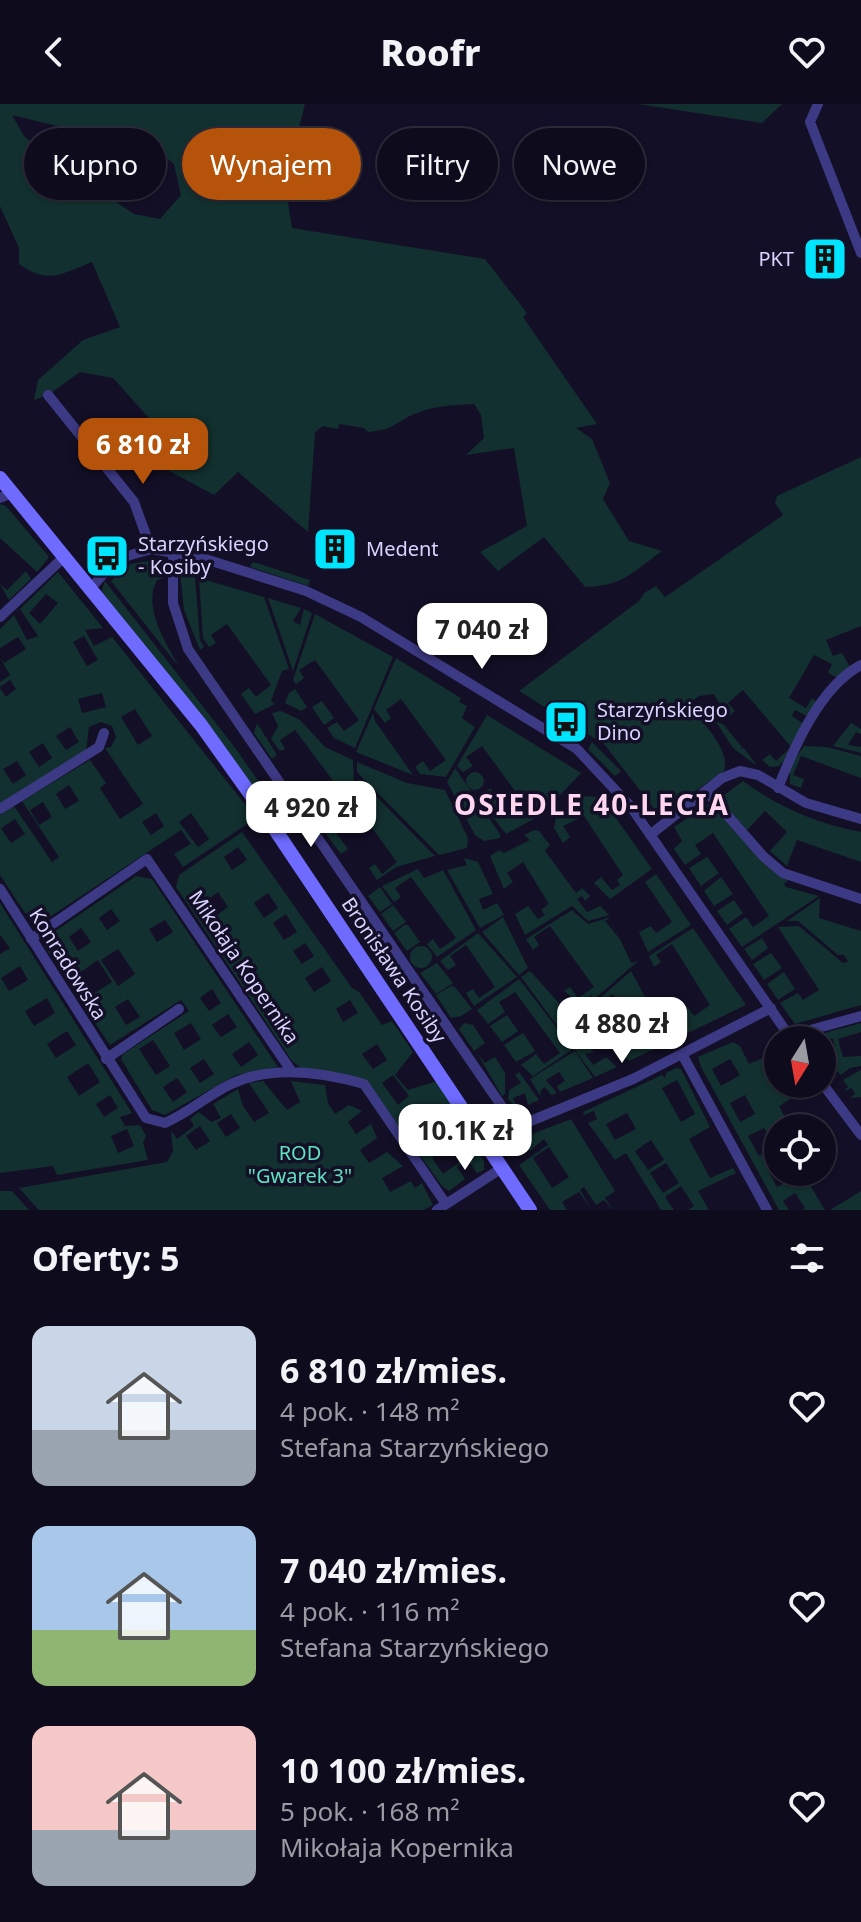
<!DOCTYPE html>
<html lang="pl">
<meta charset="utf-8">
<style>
:root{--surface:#0e0b1c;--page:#1c1929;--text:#f1f3f6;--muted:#9b9ba3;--line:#2e2b3b;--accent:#b45309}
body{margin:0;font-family:"Noto Sans",sans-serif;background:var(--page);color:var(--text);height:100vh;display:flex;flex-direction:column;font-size:30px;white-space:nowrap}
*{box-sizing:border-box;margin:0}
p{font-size:26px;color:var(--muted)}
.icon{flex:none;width:44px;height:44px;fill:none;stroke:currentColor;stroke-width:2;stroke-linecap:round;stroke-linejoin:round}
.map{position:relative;height:1106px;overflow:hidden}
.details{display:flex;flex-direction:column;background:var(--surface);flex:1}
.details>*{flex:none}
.hud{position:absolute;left:24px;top:24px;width:814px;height:72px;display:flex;gap:16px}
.needle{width:52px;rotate:191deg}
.tools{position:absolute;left:764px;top:922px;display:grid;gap:16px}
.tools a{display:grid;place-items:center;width:72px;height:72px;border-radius:50%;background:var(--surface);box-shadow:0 2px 6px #0004,0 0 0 2px var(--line);font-size:40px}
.price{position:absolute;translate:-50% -68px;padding:0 18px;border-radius:16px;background:#fff;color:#222;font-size:26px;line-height:52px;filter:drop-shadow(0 2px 4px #0008)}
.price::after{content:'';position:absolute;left:50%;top:48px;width:24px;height:18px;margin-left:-12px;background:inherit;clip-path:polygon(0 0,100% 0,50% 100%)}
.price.active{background:var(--accent);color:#fff}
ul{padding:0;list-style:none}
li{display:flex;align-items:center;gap:24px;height:200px;padding:0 32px}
li span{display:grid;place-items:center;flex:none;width:224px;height:160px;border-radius:16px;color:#555}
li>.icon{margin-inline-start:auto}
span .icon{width:96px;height:96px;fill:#fffc;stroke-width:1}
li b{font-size:34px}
h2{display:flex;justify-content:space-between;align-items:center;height:96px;padding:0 32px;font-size:34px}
.chip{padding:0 28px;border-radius:36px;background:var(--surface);box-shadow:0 2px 6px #0004,0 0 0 2px var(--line);font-size:28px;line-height:72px}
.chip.active{background:var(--accent);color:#fff}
header{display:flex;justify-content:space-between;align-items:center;height:104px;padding:0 32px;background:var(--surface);font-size:36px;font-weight:800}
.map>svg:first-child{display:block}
</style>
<header><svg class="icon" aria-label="back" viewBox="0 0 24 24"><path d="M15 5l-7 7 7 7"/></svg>Roofr<svg class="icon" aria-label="heart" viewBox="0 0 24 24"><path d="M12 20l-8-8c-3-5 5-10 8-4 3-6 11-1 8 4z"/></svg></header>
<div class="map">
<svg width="861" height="1106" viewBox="0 0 861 1106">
<rect width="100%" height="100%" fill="#130f26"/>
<path fill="#12302f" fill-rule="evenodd" d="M0 0H305L285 79 292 124 485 155 527 209 523 213 597 320 576 324 592 335 610 379 603 395 629 437 662 447C633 468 623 482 585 483L544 433 498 467 480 448 527 422 514 344 466 351 484 334 481 311 474 300C452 301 430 302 410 312 389 323 393 325 368 328L364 324 339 320 338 325 323 322 315 328 308 428 238 368 214 391 160 362 173 341 113 274 80 268 48 291 34 296 38 276 83 236 120 223 92 158C61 170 49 181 19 160V144L0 102ZM12 11 158 47 174 60 181 91 160 115 134 110 41 47 24 32Z
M638 0H782L762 19Z
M861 353V522L826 536 833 552 842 549 850 563 838 574 828 569 832 560 814 551 789 594 806 604 812 594 818 599 809 613 795 606 792 612 805 621 794 645 779 662 770 663 762 656 770 650 776 657 791 643 743 586 728 599 735 607 727 614 714 590 699 592 688 600C701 618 731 644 724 667L664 709 655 706 605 641 519 587 639 497 644 489 656 482 665 493 783 411 775 399 777 392Z
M0 400 6 402 49 453 37 468 0 434Z
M153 456 152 473 165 474 157 476C142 503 166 539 179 563L111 477 131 460Z
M253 458 310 476 308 482 250 463Z
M26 467 31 475 9 496 0 480 7 486Z
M58 468 103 524 85 526 94 542 112 533 256 714 183 763 174 750 191 740 181 726 39 820 27 812 0 771V711L14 702 52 758 59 753 22 697 90 656 106 679 100 684 120 715 143 700 105 644 111 643 116 633 112 622 101 618 89 623 86 648 0 700V584L6 593 16 585 10 576 0 583V578L10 571 0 554 4 559 26 545 18 533 0 544V525L14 511 27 536 38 532 20 505ZM46 490 58 499 40 520 29 509ZM84 532 98 556 87 562 73 538ZM102 589 106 603 82 609 78 595ZM135 605 152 632 138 641 121 613ZM70 623 79 638 66 646 56 632ZM43 639 52 654 39 663 29 648ZM17 657 26 671 13 680 3 665ZM69 681 79 697 65 705 56 690ZM43 698 52 713 39 721 30 706ZM156 709 164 722 151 731 142 718ZM191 709 209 735 198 743 179 718ZM15 715 25 730 11 739 1 724Z
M180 468 195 473 200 536 204 543 200 546 184 506Z
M199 474 264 493 289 565 282 567 271 597 275 600 255 610 241 590 249 584 256 593 271 581 227 520 211 531 216 539 209 543 203 534Z
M105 477 236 645 279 707 270 708 101 488Z
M268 494 301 504 293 517 300 521 304 505 312 509 293 567Z
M315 510 393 553 355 644 334 634 327 624 337 618 344 627 359 616 315 556 299 566 304 574 296 580 293 576Z
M396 554 461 594 459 598 467 602 462 614 475 623 446 673 420 670 415 663 423 657 430 667 446 656 401 595 386 606 391 614 385 619 374 605Z
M295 585 307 603 301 607 285 599 289 589Z
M322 597 334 614 324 621 312 603Z
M281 607 300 616 325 643 353 656 354 683 323 710 310 693 317 688 324 698 340 686 295 626 280 636 285 645 280 647 271 635 278 622 272 609Z
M373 609 375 617 413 671 356 648Z
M487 611 581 669 541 711 506 730 492 712 504 704 510 713 526 702 482 642 466 653 473 662 463 668 457 662Z
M716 618 723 620 742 643 741 646 744 644 757 662 733 644Z
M257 619 277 651 272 655 254 629Z
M851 619 861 625V630L856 628 848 641 861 643V649L833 642Z
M592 638 621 667 615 672 588 645Z
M804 642 827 643 861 652V674L801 652 793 671 804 675 801 684 790 680V663Z
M357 658 407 679 445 686 468 734 467 744 439 751 357 668Z
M455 664 500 730V734L484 737 475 731 447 678Z
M466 677a9 9 0 1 1 18 0a9 9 0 1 1-18 0Z
M359 675 425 742 435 752 396 763 377 776 369 764 375 760 382 770 397 758 352 697 337 708 342 716 336 720 328 712 352 691Z
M743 677C778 703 818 720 861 728V758L797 736 787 762 770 747 787 728 765 707 747 726 719 695Z
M490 684 501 701 490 709 478 693Z
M577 692 601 693 652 765 610 795 594 779 601 773 612 786 620 781 617 776 623 771 584 712 563 722 570 733 563 739 554 724 556 714Z
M710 699 789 775 784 780 786 783 819 792 742 843 729 825 746 813 753 823 769 812 713 729 695 741 701 750 685 761 674 745 682 737 674 723Z
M327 717 348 745 341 750 322 725Z
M534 726 539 727 550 741 545 747 576 789 582 784 590 792 585 797 582 792 577 795 587 808 600 802 609 811 588 817 572 802 525 831 515 810 528 802 538 815 545 811 541 806 549 800 523 758 507 769 513 778 504 785 490 752 499 746 504 749 530 736 524 731Z
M242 728 352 884 359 888 382 921 392 917 413 948 395 971 408 986 437 977 469 1024 465 1027 484 1057V1066L477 1069 467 1055 457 1063 465 1075 449 1087 442 1082 365 975 301 964 292 957 176 783 179 771ZM238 743 247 756 232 766 224 753ZM218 788 228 803 210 816 200 801ZM268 789 278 804 264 814 254 799ZM286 810 297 828 284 836 273 819ZM305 839 314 852 302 860 293 847ZM322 863 331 877 314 888 305 874ZM350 896 358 909 343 918 336 905ZM377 940 387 956 373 965 362 950ZM393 971 409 992 398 1001 382 979ZM421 1005 439 1031 428 1039 410 1014ZM450 1042 461 1057 443 1070 432 1054Z
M707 753 719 769 701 782 689 764Z
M464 754 478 758 493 790 479 795 483 806 497 799 504 811 480 824 447 766 467 761Z
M418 765 424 774 443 766 476 826 437 853 427 840 433 835 440 845 456 834 411 773 395 784 401 793 394 798 382 782Z
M656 770 691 821 648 848 639 828 651 822 656 829 672 818 645 778Z
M136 772 152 775 278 963 236 971 165 1011 152 1006 121 955 123 950 189 907 181 896 110 941 81 898 112 878 98 856 68 877 44 842 54 828ZM111 805 120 817 107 826 99 814ZM165 816 173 828 157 838 149 825ZM81 824 91 838 78 847 69 833ZM118 845 135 870 118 882 101 856ZM212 885 221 899 209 907 200 894ZM128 895 140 913 126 921 115 903ZM228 910 237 923 221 933 212 921ZM191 919 201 935 184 946 174 929ZM153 936 170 962 156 971 139 945ZM249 938 258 951 241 963 232 950ZM204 955 214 970 200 979 190 964ZM177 974 187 988 173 998 163 983Z
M721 773 733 790 714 802 704 787Z
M380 783 392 800 380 808 368 792Z
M820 794 819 814 861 827V901L795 920 780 899 798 889 803 896 819 886 778 823 799 822 843 859 848 858 844 851H838L798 817H787Z
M734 796 743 809 727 821 717 807Z
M0 799 132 1009 120 1013 125 1022 140 1021 146 1032 143 1039 148 1056 57 1071 53 1062 0 1069V850L10 844 0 831ZM20 862 28 876 9 887 1 874ZM47 894 55 909 34 922 25 907ZM67 927 76 941 56 954 47 940ZM88 959 100 978 79 992 67 973ZM110 991 118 1004 104 1013 96 1000ZM127 1025 134 1042 118 1049 111 1032Z
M393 801 406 818 393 827 381 810Z
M572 806 588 820 611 813 605 817 620 835 631 859 638 857 592 897V891L580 899 564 887 570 883 578 894 594 883 550 822 534 833 539 841 533 846 526 835Z
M503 813 528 864 519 871 482 828Z
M404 821H408L420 838 407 847 394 829Z
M693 824 746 901 688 929 677 909 687 902 694 912 710 901 672 840 656 851 661 858 654 863 649 852Z
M478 829 517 873 474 902 466 889 473 885 479 894 495 883 466 841 450 852 456 861 448 866 440 857Z
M762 834 768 844 752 856 744 845Z
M410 853a11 11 0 1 1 22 0a11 11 0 1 1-22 0Z
M771 849 782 864 764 876 753 860Z
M437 859 453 879 436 890 420 869Z
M530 867 586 929 580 935 594 948 585 950 593 961 606 953 617 963 595 973 521 873Z
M631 867 656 913 663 910 670 922 660 927 664 935 673 931 675 935 629 957 609 935 617 931 624 940 639 929 613 890 594 902 599 909 590 916 585 911 592 901Z
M784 868 795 885 778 896 767 880Z
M519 875 573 945 533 972 521 961 536 950 544 960 560 949 515 888 499 898 505 908 488 920 477 906Z
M451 882 455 883 472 905 461 912 451 914 436 891Z
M507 911 518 927 502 938 490 922Z
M464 919 473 921 485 939 474 947 459 925Z
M861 919V928L838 935 843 953 861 952V962L850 964 841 971 834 964 828 968 822 960V948L835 945 833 935 806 934Z
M523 929 535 947 516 958 504 941Z
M733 938 740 942 749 960 765 953 790 995 779 1002 791 1024H778V1063L769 1068 777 1083 791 1076 788 1068H812L808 1078 825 1106H802L805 1104 795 1089 783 1097 789 1106H779L701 963 698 953ZM730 955 740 971 721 982 712 965ZM745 991 755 1010 740 1018 730 999ZM764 1024 775 1044 759 1052 748 1032Z
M575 947 593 974 560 988 557 982 565 977 559 968 546 976 557 989 551 991 545 983 540 987 541 993 530 975Z
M477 949 485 959 495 953 505 969V990L502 992Z
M676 964 681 965 710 1023 689 1035 710 1074 733 1064 736 1069 698 1087 709 1106H688L694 1102 681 1082 665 1093 674 1106H661L626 1049 615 1056 588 1019 597 1015 594 1007 584 1011 583 1008 662 971 665 974 666 969ZM677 976 695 1010 681 1018 662 984ZM627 1009 636 1025 615 1036 606 1020ZM651 1036 664 1056 648 1066 635 1047ZM666 1059 679 1079 663 1089 650 1069Z
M861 966V993L850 994 855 990 852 984 844 987 848 983 843 976Z
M519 968 539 996 528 1001 525 989 513 994 517 1004 508 995 509 986 521 979 515 971Z
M263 977 287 1006 300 998 291 977 325 981 328 999 335 1010 349 1001 362 1007 348 1018 356 1030 371 1020 377 1034 360 1046 369 1059 387 1048 403 1062 382 1074 390 1088 411 1077 415 1084 422 1079 433 1101 423 1106H39L19 1084 167 1058 173 1047 171 1027 177 1035 194 1022 190 1015 199 1008 211 1018 221 1014 213 1000 238 985 243 1002 254 1018 269 1009 249 979ZM231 1010 240 1024 226 1033 217 1019ZM200 1022 210 1037 196 1046 186 1032Z
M571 1015 615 1087 605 1094 613 1106 604 1096 596 1101 584 1083 580 1086 592 1106 579 1088 562 1098 567 1106H550L519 1061 548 1041 544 1035 530 1047 524 1033ZM549 1043 569 1073 552 1084 533 1054Z
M0 1087H12L29 1106H0Z
M861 1087V1106H830Z"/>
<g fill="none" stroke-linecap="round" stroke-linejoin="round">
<path stroke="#3d3a85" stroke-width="10" d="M818 0 810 18 861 149
M48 291 134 398 151 445
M0 394 12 389
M173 447V499L188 545 516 1023
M90 485 117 455 151 445 199 453 306 487 361 513 577 645 631 703 792 936
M0 513 63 454
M778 684C794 643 820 583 861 561
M706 687 763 752 783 769 861 795
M0 705 99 643 104 629
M650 731 722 674 740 667 758 671 806 699 861 715
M0 785 146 1014 165 1019C188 1009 207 992 229 981 270 961 322 968 364 980L446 1100
M31 835 147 755 292 968
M789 932 861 912
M682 950 767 1106
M106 955 179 905
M822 979 861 1031
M486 1040 516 1023 633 975 771 904
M437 1106 502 1064"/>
<path stroke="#6f6bff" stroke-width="14" d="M0 374 201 621 266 712 530 1106"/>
</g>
<defs>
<g id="building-square" transform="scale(2.3)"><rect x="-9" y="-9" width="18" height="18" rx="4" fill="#00e5ff" stroke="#130f26"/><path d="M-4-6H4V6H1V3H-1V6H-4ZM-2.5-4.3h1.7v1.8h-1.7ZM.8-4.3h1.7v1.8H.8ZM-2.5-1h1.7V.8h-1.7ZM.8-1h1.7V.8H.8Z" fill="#111"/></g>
<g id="bus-square" transform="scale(2.3)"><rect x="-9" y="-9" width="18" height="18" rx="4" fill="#00e5ff" stroke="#130f26"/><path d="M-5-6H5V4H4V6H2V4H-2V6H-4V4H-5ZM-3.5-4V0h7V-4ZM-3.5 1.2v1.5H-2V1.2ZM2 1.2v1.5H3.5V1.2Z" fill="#111"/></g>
</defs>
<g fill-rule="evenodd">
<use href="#building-square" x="825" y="155"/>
<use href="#building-square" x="335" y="445"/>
<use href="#bus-square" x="107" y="452"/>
<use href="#bus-square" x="566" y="618"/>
</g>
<g text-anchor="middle" stroke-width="7" stroke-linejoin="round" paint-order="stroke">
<g font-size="20" fill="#d9d4ff" stroke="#130f26" text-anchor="start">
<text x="794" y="162" text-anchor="end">PKT</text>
<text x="138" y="447">Starzyńskiego<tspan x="138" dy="23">- Kosiby</tspan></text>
<text x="366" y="452">Medent</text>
<text x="597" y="613">Starzyńskiego<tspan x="597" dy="23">Dino</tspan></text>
</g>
<g font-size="20" fill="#d9d4ff" stroke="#130f26">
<text transform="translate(68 860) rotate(58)" y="7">Konradowska</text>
<text transform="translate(244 863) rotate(56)" y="7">Mikołaja Kopernika</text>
<text transform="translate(394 866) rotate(56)" y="7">Bronisława Kosiby</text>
</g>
<g font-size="20" fill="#5fe0c0" stroke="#130f26">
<text x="300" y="1056">ROD<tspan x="300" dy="23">"Gwarek 3"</tspan></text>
</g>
<g font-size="28" font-weight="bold" letter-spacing="2" fill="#ffd6f0" stroke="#130f26">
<text x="592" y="711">OSIEDLE 40-LECIA</text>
</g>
</g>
</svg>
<div class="tools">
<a><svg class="needle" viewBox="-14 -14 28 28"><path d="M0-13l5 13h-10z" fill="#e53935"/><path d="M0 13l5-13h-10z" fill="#9b9ba3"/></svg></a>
<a><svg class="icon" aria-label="locate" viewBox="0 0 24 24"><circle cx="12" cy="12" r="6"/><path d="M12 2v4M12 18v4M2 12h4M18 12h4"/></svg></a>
</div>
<b class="price active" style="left:143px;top:382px">6 810 zł</b>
<b class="price" style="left:482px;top:567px">7 040 zł</b>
<b class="price" style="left:311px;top:745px">4 920 zł</b>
<b class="price" style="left:622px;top:961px">4 880 zł</b>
<b class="price" style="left:465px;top:1068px">10.1K zł</b>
<div class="hud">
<a class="chip">Kupno</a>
<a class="chip active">Wynajem</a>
<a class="chip">Filtry</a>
<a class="chip">Nowe</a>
</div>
</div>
<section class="details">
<h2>Oferty: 5<svg class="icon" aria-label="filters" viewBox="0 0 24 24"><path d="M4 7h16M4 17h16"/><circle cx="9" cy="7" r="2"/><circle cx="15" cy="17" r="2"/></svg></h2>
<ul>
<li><span style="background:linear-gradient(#c9d6e8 65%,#9aa5b1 0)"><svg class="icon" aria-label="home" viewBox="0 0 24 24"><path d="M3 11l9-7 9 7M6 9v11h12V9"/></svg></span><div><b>6 810 zł/mies.</b><p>4 pok. · 148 m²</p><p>Stefana Starzyńskiego</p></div><svg class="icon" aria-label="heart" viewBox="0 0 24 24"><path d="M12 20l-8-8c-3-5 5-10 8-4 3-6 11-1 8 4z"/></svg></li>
<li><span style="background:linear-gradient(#a9c7e8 65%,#8fb573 0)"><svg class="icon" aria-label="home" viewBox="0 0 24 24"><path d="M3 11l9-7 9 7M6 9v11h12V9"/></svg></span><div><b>7 040 zł/mies.</b><p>4 pok. · 116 m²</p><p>Stefana Starzyńskiego</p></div><svg class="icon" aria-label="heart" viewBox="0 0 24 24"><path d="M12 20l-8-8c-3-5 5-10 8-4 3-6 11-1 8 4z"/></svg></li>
<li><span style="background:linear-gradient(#f6c9c9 65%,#9aa5b1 0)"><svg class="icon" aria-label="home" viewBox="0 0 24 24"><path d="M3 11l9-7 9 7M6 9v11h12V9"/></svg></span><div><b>10 100 zł/mies.</b><p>5 pok. · 168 m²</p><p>Mikołaja Kopernika</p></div><svg class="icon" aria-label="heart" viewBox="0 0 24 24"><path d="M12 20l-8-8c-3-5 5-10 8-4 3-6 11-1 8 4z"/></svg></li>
</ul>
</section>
